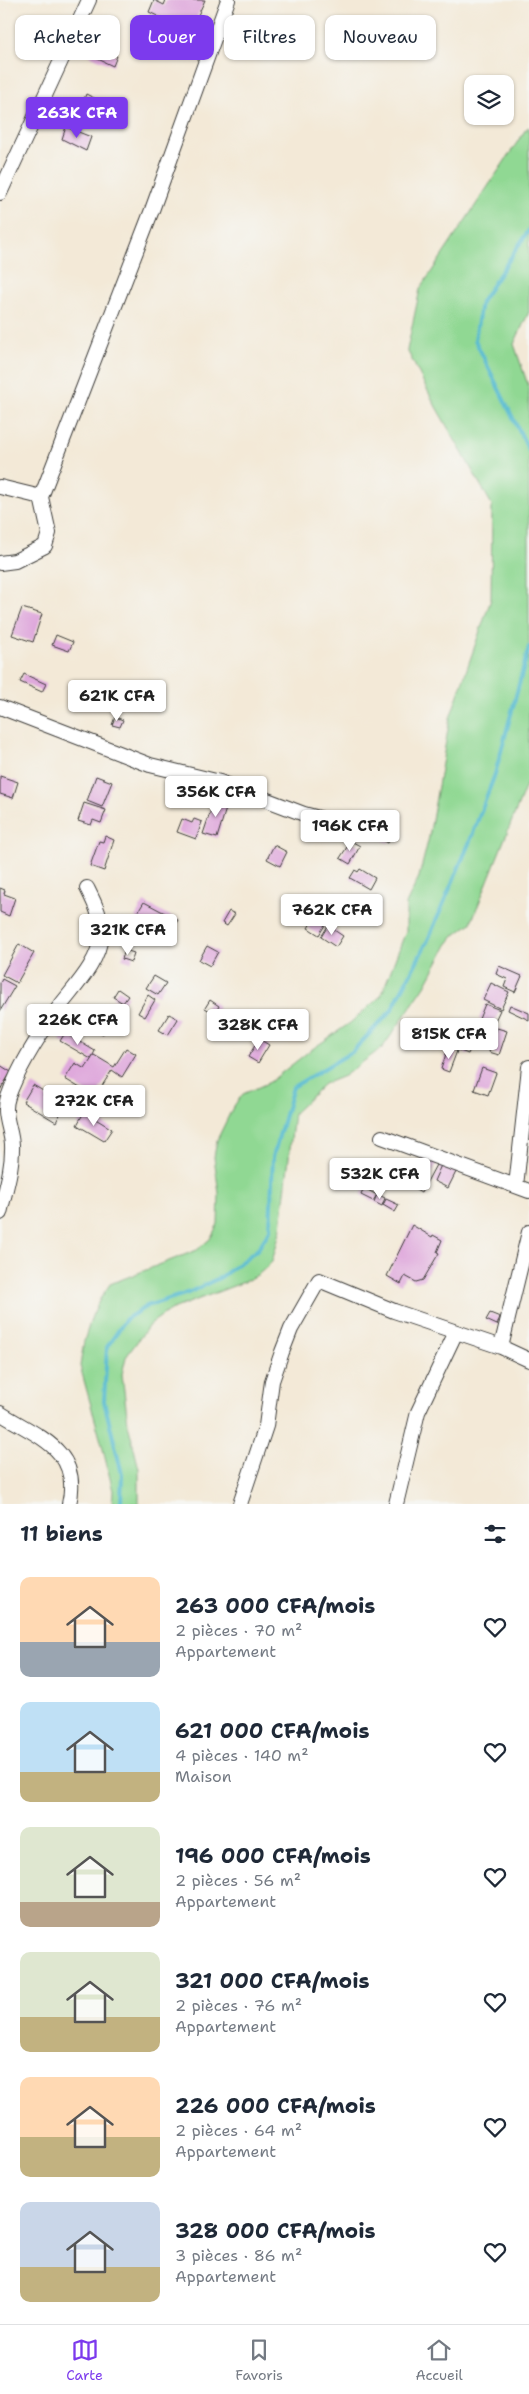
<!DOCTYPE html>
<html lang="fr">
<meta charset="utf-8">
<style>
:root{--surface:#fff;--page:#f6f6f7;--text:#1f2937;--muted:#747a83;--line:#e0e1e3;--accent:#7c3aed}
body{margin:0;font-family:"Shantell Sans",sans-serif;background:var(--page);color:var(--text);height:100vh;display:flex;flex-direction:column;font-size:19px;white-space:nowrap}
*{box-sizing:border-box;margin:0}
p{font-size:16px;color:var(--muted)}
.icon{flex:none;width:28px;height:28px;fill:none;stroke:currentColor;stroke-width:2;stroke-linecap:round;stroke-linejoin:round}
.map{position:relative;height:1504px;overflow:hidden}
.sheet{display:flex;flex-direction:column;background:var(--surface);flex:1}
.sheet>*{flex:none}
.hud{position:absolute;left:15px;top:15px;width:500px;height:45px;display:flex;gap:10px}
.tools{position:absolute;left:464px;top:75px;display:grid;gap:10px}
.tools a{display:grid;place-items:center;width:50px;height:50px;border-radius:10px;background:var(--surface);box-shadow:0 1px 4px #0004;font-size:25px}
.price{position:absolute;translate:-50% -42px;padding:0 11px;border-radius:5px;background:#fff;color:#222;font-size:16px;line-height:32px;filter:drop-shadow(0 1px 2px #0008)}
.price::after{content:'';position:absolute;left:50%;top:30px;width:15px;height:11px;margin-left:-8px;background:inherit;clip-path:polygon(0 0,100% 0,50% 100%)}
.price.on{background:var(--accent);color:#fff}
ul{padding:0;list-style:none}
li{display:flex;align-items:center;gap:15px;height:125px;padding:0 20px}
li span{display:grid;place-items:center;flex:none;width:140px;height:100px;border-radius:10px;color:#555}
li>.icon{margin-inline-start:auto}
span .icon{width:60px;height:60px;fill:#fffc;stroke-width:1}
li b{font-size:21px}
h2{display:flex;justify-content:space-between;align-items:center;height:60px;padding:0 20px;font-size:21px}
.tag{padding:0 18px;border-radius:10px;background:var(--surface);box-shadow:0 1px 4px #0004;font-size:18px;line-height:45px}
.tag.on{background:var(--accent);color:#fff}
.tab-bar{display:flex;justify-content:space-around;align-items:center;height:70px;border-top:1px solid var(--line);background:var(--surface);font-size:14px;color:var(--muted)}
.tab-bar a{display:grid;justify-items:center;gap:2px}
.tab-bar .on{color:var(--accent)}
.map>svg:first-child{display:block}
</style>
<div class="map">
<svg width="529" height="1504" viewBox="0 0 529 1504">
<rect width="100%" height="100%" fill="#f6f6f2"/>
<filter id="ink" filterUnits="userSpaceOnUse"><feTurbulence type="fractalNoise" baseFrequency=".02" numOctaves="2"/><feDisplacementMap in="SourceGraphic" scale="10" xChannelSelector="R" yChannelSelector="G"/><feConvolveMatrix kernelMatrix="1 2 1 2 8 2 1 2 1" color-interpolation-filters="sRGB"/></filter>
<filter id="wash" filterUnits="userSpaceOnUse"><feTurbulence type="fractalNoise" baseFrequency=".0096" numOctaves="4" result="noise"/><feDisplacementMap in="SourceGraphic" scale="20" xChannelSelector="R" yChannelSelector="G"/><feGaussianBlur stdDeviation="1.12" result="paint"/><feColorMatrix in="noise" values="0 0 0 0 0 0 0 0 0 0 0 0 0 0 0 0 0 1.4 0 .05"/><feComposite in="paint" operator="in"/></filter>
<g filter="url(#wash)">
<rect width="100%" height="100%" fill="#f3e9d7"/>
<path fill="#90d893" stroke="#567a58" d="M529 127V312L514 344 529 388V778L471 923 455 935 447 945 425 986 383 1047 344 1076 324 1084 294 1113 281 1228 272 1262 259 1274 244 1282 170 1310 150 1324 126 1357 122 1374 128 1424 139 1469V1504H112L113 1491 102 1445 80 1366 84 1341 92 1316 100 1299 110 1284 197 1250 210 1239 218 1224 219 1194 214 1157 217 1140 233 1107 243 1094 270 1082 308 1052 350 1023 381 996 406 931V904L419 877 429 837 450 718 491 599 492 505 436 407 407 350 420 289 526 129Z"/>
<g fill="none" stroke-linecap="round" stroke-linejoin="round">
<path stroke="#51b9cf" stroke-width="4" d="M529 230 481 302 475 340 529 451
M121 1504 122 1474 104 1401 107 1347 126 1319 147 1306 188 1293 221 1277 258 1249 270 1230 273 1157 293 1087 352 1052 391 1011 428 940 470 841 495 774 529 647"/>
</g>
<g id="blocks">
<path fill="#dfa9dc" d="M154 0 164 5 166 0H205L179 56 169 51 178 31 168 26 170 22 149 12Z
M150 21 175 34 167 49 143 37Z
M92 43 117 56 113 66 87 54Z
M86 94 100 101 93 116 84 112 88 104 83 102Z
M101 102 117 109 110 126 94 119Z
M66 127 91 137 86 151 62 139Z
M22 608 42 614 33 642 12 635Z
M56 635 73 642 69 651 52 645Z
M24 674 46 684 42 692 20 682Z
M115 717 123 720 120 727 112 725Z
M0 776 18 782 13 798 0 794Z
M96 776 112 782 102 807 87 801Z
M215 798 228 802 217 838 203 834Z
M84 803 106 810 101 823 93 820 91 825 78 821Z
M182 819 192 823 194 819 202 822 196 839 177 832Z
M383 819 397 827 388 843 374 835Z
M105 836 114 840 104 871 90 866 99 841 103 842Z
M351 841 360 846 350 864 340 858Z
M274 845 287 852 280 866 267 859Z
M360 869 375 878 369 889 350 878 355 870 358 872Z
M0 888 5 890 4 894 15 898 9 916 0 912Z
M144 902 178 920 167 937 135 917Z
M229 911 235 914 227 926 222 923Z
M314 918 325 925 319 935 308 928Z
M328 926 343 936 336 947 321 937Z
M19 944 34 953 17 983 2 975Z
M207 946 218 952 210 966 199 960Z
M125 950 134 953 131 962 122 959Z
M499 966 522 976 515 992 504 987 507 979 496 974Z
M154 976 166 983 158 995 146 988Z
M2 979 15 986 0 1011V983Z
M491 983 509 992 501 1009 483 1000Z
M118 989 128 996 123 1003 113 997Z
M148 995 155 1000 145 1017 138 1013Z
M210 1000 219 1006 215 1014 205 1008Z
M485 1004 500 1010 493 1025 479 1019Z
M510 1005 529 1013V1020L508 1010Z
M169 1014 178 1019 168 1035 159 1030Z
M104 1017 111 1021 103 1034 96 1030Z
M497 1028 507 1031 499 1055 489 1052Z
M65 1033 95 1051 91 1059 60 1041Z
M465 1036 474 1040 468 1054 453 1048 456 1040 462 1043Z
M259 1039 269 1045 258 1063 248 1057Z
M126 1048 136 1054 122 1077 112 1070 95 1097 65 1079 75 1063 85 1069 94 1055 114 1067Z
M448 1048 457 1051 449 1072 441 1069Z
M0 1065 11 1072 0 1090Z
M482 1068 496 1073 488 1095 474 1090Z
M33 1085 45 1092 43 1095 64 1107 56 1122 23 1102Z
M84 1112 112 1129 104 1141 77 1125Z
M424 1156 437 1163 421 1193 409 1186Z
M442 1163 457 1170 448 1188 434 1181Z
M364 1188 377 1195 373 1201 361 1195Z
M377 1194 385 1198 382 1206 374 1202Z
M386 1199 399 1205 395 1212 383 1205Z
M412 1225 432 1237 433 1235 442 1240 437 1252 439 1253 423 1280 416 1282 405 1276 401 1284 387 1276Z
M490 1313 500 1317 497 1325 486 1320Z"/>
</g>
</g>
<g filter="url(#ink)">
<use href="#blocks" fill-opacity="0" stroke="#3c3b38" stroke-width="1"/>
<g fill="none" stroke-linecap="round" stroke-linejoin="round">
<g stroke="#3c3b38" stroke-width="16">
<path id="minor" d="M0 193 89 0
M0 487 41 497
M0 563 15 561 45 546 49 533 41 497 152 210 228 0
M0 707 150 765 220 782 304 814 352 827
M382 1137 529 1191
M516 1186 529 1067
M0 1213C5 1191 13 1168 12 1145 11 1128 2 1114 8 1097 19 1066 38 1037 57 1010 73 988 99 964 101 935 103 919 94 902 87 888
M501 1347 529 1232
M0 1413C38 1437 82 1450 69 1504
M240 1504 266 1426 272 1381 282 1352 291 1329 319 1280 394 1311 501 1347 529 1360
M396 1504 418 1412 456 1332"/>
</g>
<use href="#minor" stroke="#fff" stroke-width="14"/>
</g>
</g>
</svg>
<div class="tools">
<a><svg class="icon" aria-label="layers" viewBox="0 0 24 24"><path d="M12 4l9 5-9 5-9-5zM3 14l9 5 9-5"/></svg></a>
</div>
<b class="price on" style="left:77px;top:139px">263K CFA</b>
<b class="price" style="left:117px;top:722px">621K CFA</b>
<b class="price" style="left:216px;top:818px">356K CFA</b>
<b class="price" style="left:350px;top:852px">196K CFA</b>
<b class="price" style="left:332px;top:936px">762K CFA</b>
<b class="price" style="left:128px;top:956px">321K CFA</b>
<b class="price" style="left:78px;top:1046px">226K CFA</b>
<b class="price" style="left:258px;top:1051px">328K CFA</b>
<b class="price" style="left:449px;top:1060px">815K CFA</b>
<b class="price" style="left:94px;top:1127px">272K CFA</b>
<b class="price" style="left:380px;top:1200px">532K CFA</b>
<div class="hud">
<a class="tag">Acheter</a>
<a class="tag on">Louer</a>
<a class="tag">Filtres</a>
<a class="tag">Nouveau</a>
</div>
</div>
<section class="sheet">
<h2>11 biens<svg class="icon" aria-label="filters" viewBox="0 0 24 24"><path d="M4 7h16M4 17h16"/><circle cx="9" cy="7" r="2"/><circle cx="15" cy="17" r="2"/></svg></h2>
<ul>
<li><span style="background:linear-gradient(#ffd9b3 65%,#9aa5b1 0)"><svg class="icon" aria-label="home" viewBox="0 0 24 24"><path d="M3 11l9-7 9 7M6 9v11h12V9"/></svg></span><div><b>263 000 CFA/mois</b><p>2 pièces · 70 m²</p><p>Appartement</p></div><svg class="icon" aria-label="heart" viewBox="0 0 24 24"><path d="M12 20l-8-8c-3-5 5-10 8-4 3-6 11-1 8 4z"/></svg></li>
<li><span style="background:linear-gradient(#bfe0f5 70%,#c2b280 0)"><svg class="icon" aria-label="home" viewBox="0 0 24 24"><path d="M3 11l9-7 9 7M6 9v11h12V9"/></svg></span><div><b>621 000 CFA/mois</b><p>4 pièces · 140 m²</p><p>Maison</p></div><svg class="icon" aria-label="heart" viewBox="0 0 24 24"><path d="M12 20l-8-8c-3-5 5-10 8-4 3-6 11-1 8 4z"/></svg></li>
<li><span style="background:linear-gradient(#dfe7d0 75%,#b9a48a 0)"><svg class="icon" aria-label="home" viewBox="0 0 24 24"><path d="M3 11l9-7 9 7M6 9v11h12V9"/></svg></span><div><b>196 000 CFA/mois</b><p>2 pièces · 56 m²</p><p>Appartement</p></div><svg class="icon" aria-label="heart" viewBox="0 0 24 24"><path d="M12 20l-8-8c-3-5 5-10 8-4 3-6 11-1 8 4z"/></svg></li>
<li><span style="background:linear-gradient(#dfe7d0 65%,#c2b280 0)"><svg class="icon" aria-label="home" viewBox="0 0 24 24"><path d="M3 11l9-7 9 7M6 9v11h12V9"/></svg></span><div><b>321 000 CFA/mois</b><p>2 pièces · 76 m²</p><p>Appartement</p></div><svg class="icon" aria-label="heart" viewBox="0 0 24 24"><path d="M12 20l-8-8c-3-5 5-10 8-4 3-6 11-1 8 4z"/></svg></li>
<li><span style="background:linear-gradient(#ffd9b3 60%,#c2b280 0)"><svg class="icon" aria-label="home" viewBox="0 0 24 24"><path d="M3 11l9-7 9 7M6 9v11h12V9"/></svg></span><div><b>226 000 CFA/mois</b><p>2 pièces · 64 m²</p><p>Appartement</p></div><svg class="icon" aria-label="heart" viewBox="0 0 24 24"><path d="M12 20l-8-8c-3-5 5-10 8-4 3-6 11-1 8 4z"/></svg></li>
<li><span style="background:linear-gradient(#c9d6e8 65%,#c2b280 0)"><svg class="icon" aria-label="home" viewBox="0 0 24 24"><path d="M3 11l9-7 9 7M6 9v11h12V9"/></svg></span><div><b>328 000 CFA/mois</b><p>3 pièces · 86 m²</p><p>Appartement</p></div><svg class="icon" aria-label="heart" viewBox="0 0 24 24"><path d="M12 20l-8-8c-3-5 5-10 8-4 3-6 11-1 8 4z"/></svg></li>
</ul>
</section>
<nav class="tab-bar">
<a class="on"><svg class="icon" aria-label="map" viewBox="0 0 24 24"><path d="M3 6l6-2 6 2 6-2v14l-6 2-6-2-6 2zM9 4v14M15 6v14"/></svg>Carte</a>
<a><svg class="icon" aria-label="saved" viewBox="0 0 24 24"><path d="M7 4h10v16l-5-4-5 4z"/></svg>Favoris</a>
<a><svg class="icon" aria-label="home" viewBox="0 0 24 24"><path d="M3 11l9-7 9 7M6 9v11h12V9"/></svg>Accueil</a>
</nav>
